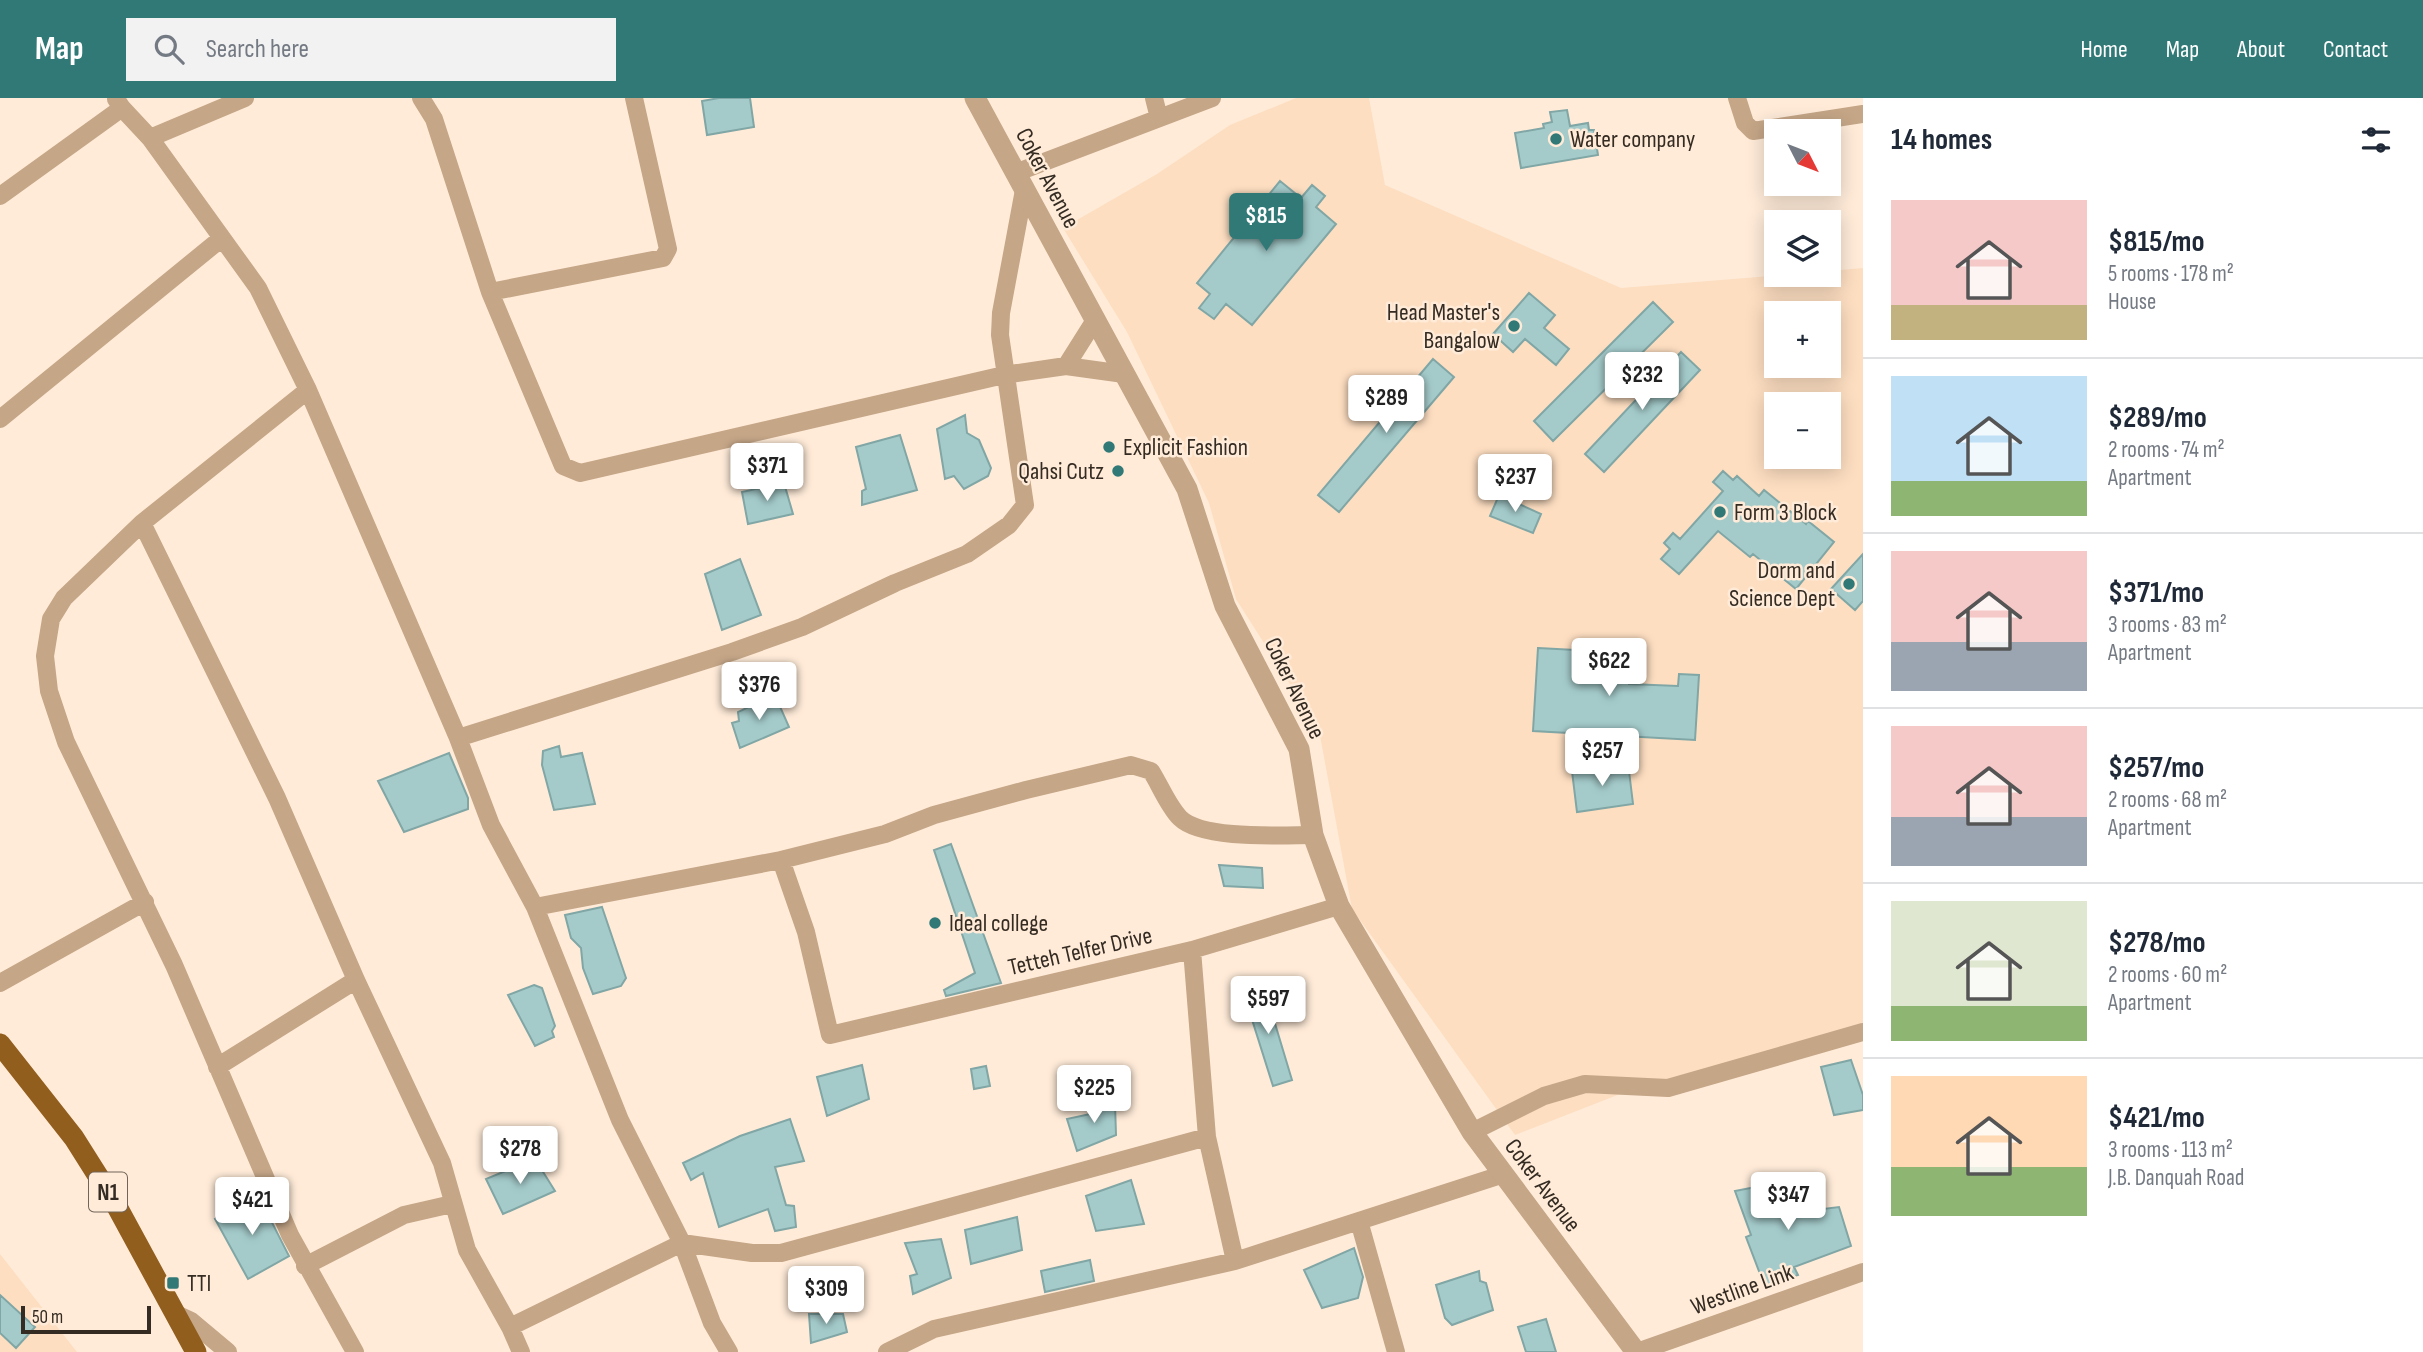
<!DOCTYPE html>
<meta charset="utf-8">
<style>
:root{--surface:#fff;--page:#f2f2f3;--text:#1f2937;--muted:#747a83;--line:#e0e1e3;--accent:#307977}
body{margin:0;font-family:"Sofia Sans Condensed",sans-serif;background:var(--page);color:var(--text);height:100vh;display:flex;flex-direction:column;font-size:26px;white-space:nowrap}
*{box-sizing:border-box;margin:0}
p{font-size:23px;color:var(--muted)}
.icon{flex:none;width:38px;height:38px;fill:none;stroke:currentColor;stroke-width:2;stroke-linecap:round;stroke-linejoin:round}
.map{position:relative;flex:1;overflow:hidden}
.drawer{display:flex;flex-direction:column;background:var(--surface);width:560px}
.drawer>*{flex:none}
.needle{width:46px;rotate:132deg}
.tools{position:absolute;left:1764px;top:21px;display:grid;gap:14px}
.tools a{display:grid;place-items:center;width:77px;height:77px;border-radius:0px;background:var(--surface);box-shadow:0 4px 18px #0003;font-size:35px}
.scale{position:absolute;left:21px;bottom:18px;width:130px;box-sizing:border-box;padding-left:7px;border:4px solid #342b22;border-top:0;font-size:19px;line-height:24px;white-space:nowrap;color:#342b22;-webkit-text-stroke:5px #ffebd8;paint-order:stroke}
.price{position:absolute;translate:-50% -60px;padding:0 16px;border-radius:7px;background:#fff;color:#222;font-size:23px;line-height:46px;filter:drop-shadow(0 2px 4px #0008)}
.price::after{content:'';position:absolute;left:50%;top:42px;width:21px;height:16px;margin-left:-10px;background:inherit;clip-path:polygon(0 0,100% 0,50% 100%)}
.price.on{background:var(--accent);color:#fff}
ul{padding:0;list-style:none}
li{display:flex;align-items:center;gap:21px;height:175px;padding:0 28px}
li+li{border-top:2px solid var(--line)}
li span{display:grid;place-items:center;flex:none;width:196px;height:140px;border-radius:0px;color:#555}
li>.icon{margin-inline-start:auto}
span .icon{width:84px;height:84px;fill:#fffc;stroke-width:1}
li b{font-size:30px}
h2{display:flex;justify-content:space-between;align-items:center;height:84px;padding:0 28px;font-size:30px}
header{display:flex;align-items:center;gap:42px;box-sizing:border-box;height:98px;padding:0 35px;background:var(--accent);color:#fff}
header strong{font-size:33px}
nav{display:flex;gap:38px;margin-inline-start:auto;font-size:24px}
.search{width:490px;height:63px;background:var(--page);display:flex;align-items:center;gap:18px;box-sizing:border-box;padding:0 24px;border-radius:0px;color:var(--muted);font-size:26px}
main{display:flex;flex:1;min-height:0}
.map>svg:first-child{display:block}
</style>
<header>
<strong>Map</strong>
<div class="search"><svg class="icon" aria-label="search" viewBox="0 0 24 24"><circle cx="10" cy="10" r="6"/><path d="M15 15l6 6"/></svg>Search here</div>
<nav><a>Home</a><a>Map</a><a>About</a><a>Contact</a></nav>
</header>
<main>
<div class="map">
<svg width="1863" height="1254" viewBox="0 0 1863 1254">
<rect width="100%" height="100%" fill="#ffebd8"/>
<path fill="#fddec1" fill-rule="evenodd" d="M1296 0H1369L1385 87 1621 190 1784 177H1829V173L1863 170V926L1620 996 1515 1037 1352 811 1319 632 1236 501 1209 405 1127 234 1063 130 1157 76 1230 27ZM1776 215H1829V268H1776ZM1776 306H1829V359H1776Z
M0 1156 77 1254H0Z"/>
<path fill="#a4cbca" stroke="#80a6a5" stroke-width="2" d="M719 0H750L754 29 707 37 702 3Z
M1567 12 1570 28 1588 25 1589 32H1594L1598 57 1521 70 1515 35 1544 30 1543 26 1552 24 1550 14Z
M1280 83 1301 100 1312 87 1325 98 1316 109 1336 126 1252 227 1226 206 1214 221 1199 210 1210 196 1197 185Z
M1529 195 1555 217 1544 230 1569 251 1556 267 1525 241 1513 254 1493 236Z
M1653 204 1673 224 1553 343 1534 323Z
M1681 254 1700 272 1604 374 1585 356Z
M1433 261 1454 279 1339 414 1318 397Z
M965 317 967 335 979 342 991 370 988 378 964 391 954 378 945 381 937 331Z
M900 337 917 392 862 407V393L866 391 856 349Z
M1723 373 1733 382 1737 378 1759 398 1764 392 1806 426 1808 423 1834 444 1796 491 1753 456 1750 459 1718 433 1679 476 1661 461 1670 451 1664 445 1673 435 1680 441 1723 393 1713 384Z
M784 385 793 416 748 426 742 394Z
M1499 397 1541 416 1533 435 1490 418Z
M1863 456V503L1855 512 1831 491Z
M740 461 761 517 722 532 705 476Z
M1538 550 1631 555 1629 586 1678 588 1679 576 1699 577 1695 642 1533 633Z
M766 601 778 604 789 629 740 650 732 625 739 623 738 614Z
M559 648 561 659 582 655 595 706 554 712 542 667 543 653Z
M449 655 468 700V711L404 734 378 683Z
M1628 665 1633 706 1577 714 1572 673Z
M951 746 1001 885 946 898 944 892 975 875 934 752Z
M1219 767 1262 770 1263 790 1224 788Z
M602 809 626 880 621 888 593 896 583 870 581 850 571 840 565 817Z
M534 887 542 890 555 928 552 933 554 939 535 948 508 897Z
M1264 889 1292 982 1273 988 1243 893Z
M1851 962 1863 997V1012L1834 1017 1821 969Z
M862 967 869 1001 827 1018 817 979Z
M986 968 990 988 974 991 971 971Z
M1092 999 1115 1006 1116 1037 1077 1053 1067 1021 1095 1015Z
M790 1021 804 1063 775 1069 786 1107 794 1108 796 1129 775 1133 768 1111 719 1129 703 1075 691 1082 683 1065 740 1038Z
M535 1061 555 1093 503 1116 486 1081Z
M1131 1082 1144 1126 1096 1133 1086 1098Z
M1781 1084 1791 1115 1839 1109 1851 1148 1794 1169 1798 1177 1765 1189 1746 1139 1751 1137 1735 1093Z
M258 1097 289 1158 248 1181 215 1121Z
M1017 1119 1022 1152 971 1166 965 1132Z
M941 1141 951 1180 913 1196 910 1178 917 1176 905 1145Z
M1354 1150 1363 1179 1358 1200 1322 1210 1304 1172Z
M1090 1162 1094 1183 1045 1194 1041 1173Z
M1479 1173 1480 1183 1486 1185 1493 1212 1452 1227 1445 1220 1436 1187Z
M0 1197 35 1229 16 1250 0 1235Z
M809 1216H843L847 1234 811 1245Z
M1546 1221 1556 1254H1526L1518 1229Z"/>
<g fill="none" stroke-linecap="round" stroke-linejoin="round">
<path stroke="#c5a687" stroke-width="18" d="M421 0 434 21 490 194 563 368 580 375 1004 277 1066 268 1124 276
M1154 0 1159 20
M1737 0 1745 25 1753 33 1863 16
M122 10 150 40 258 190 308 292 458 640 491 727 535 809 620 1022 682 1145 712 1225 729 1254
M150 40 245 0
M1015 75 1212 0
M0 98 122 10 116 1
M490 194 663 160 668 151 634 0
M1066 268 1095 222
M308 292 142 425 64 500 51 521 45 558 49 593 66 644 174 867 290 1137 355 1254
M0 321 222 140
M142 425 277 700 356 882 442 1065 467 1152 510 1229 521 1254
M458 640 732 554 802 529 895 485 967 456 1009 427 1025 407 1000 237 1001 215 1024 92
M781 762 885 736 934 717 1026 692 1131 667 1151 673C1160 687 1168 708 1180 720 1202 742 1283 737 1313 737
M535 809 781 762 806 834 830 937 1192 852 1339 808
M0 885 145 804
M217 969 356 882
M1472 1034 1544 998 1585 986 1668 990 1863 934
M1207 1039 1235 1163
M1359 1123 1396 1254
M305 1168 404 1117 452 1106
M176 1216 191 1223 228 1254
M510 1229 682 1145 752 1155H781L1207 1039 1192 852
M887 1254 934 1231 1235 1163 1501 1077
M1637 1254 1863 1174"/>
<path stroke="#c5a687" stroke-width="21" d="M975 0 1187 391 1225 508 1299 651 1313 737 1339 808 1472 1034 1636 1254"/>
<path stroke="#925e1e" stroke-width="21" d="M0 946 74 1040 115 1105 196 1254"/>
</g>
<g fill="#307977" stroke="#ffebd8" stroke-width="2.5">
<circle cx="1556" cy="41" r="7"/>
<circle cx="1514" cy="228" r="7"/>
<circle cx="1109" cy="349" r="7"/>
<circle cx="1118" cy="373" r="7"/>
<circle cx="1720" cy="414" r="7"/>
<circle cx="1849" cy="486" r="7"/>
<circle cx="935" cy="825" r="7"/>
<rect x="166" y="1178" width="14" height="14" rx="3.5"/>
</g>
<g text-anchor="middle" stroke-width="5" stroke-linejoin="round" paint-order="stroke">
<rect fill="#ffebd8" stroke="#716559" stroke-width="2" x="89" y="1074.5" width="38" height="39" rx="5"/>
<g font-size="23" font-weight="bold" fill="#342b22">
<text x="108" y="1102">N1</text>
</g>
<g font-size="24" fill="#342b22" stroke="#ffebd8" text-anchor="start">
<text x="1570" y="49">Water company</text>
<text x="1500" y="222" text-anchor="end">Head Master's<tspan x="1500" dy="28">Bangalow</tspan></text>
<text x="1123" y="357">Explicit Fashion</text>
<text x="1104" y="381" text-anchor="end">Qahsi Cutz</text>
<text x="1734" y="422">Form 3 Block</text>
<text x="1835" y="480" text-anchor="end">Dorm and<tspan x="1835" dy="28">Science Dept</tspan></text>
<text x="949" y="833">Ideal college</text>
<text x="187" y="1193">TTI</text>
</g>
<g font-size="24" fill="#342b22" stroke="#ffebd8">
<text transform="translate(1048 80) rotate(62)" y="8">Coker Avenue</text>
<text transform="translate(1295 590) rotate(64)" y="8">Coker Avenue</text>
<text transform="translate(1080 853) rotate(-13)" y="8">Tetteh Telfer Drive</text>
<text transform="translate(1543 1087) rotate(53)" y="8">Coker Avenue</text>
<text transform="translate(1742 1191) rotate(-20)" y="8">Westline Link</text>
</g>
</g>
</svg>
<div class="tools">
<a><svg class="needle" viewBox="-14 -14 28 28"><path d="M0-13l5 13h-10z" fill="#e53935"/><path d="M0 13l5-13h-10z" fill="#747a83"/></svg></a>
<a><svg class="icon" aria-label="layers" viewBox="0 0 24 24"><path d="M12 4l9 5-9 5-9-5zM3 14l9 5 9-5"/></svg></a>
<a>+</a>
<a>−</a>
</div>
<div class="scale">50 m</div>
<b class="price on" style="left:1266px;top:155px">$815</b>
<b class="price" style="left:1642px;top:314px">$232</b>
<b class="price" style="left:1386px;top:337px">$289</b>
<b class="price" style="left:767px;top:405px">$371</b>
<b class="price" style="left:1515px;top:416px">$237</b>
<b class="price" style="left:1609px;top:600px">$622</b>
<b class="price" style="left:759px;top:624px">$376</b>
<b class="price" style="left:1602px;top:690px">$257</b>
<b class="price" style="left:1268px;top:938px">$597</b>
<b class="price" style="left:1094px;top:1027px">$225</b>
<b class="price" style="left:520px;top:1088px">$278</b>
<b class="price" style="left:1788px;top:1134px">$347</b>
<b class="price" style="left:252px;top:1139px">$421</b>
<b class="price" style="left:826px;top:1228px">$309</b>
</div>
<section class="drawer">
<h2>14 homes<svg class="icon" aria-label="filters" viewBox="0 0 24 24"><path d="M4 7h16M4 17h16"/><circle cx="9" cy="7" r="2"/><circle cx="15" cy="17" r="2"/></svg></h2>
<ul>
<li><span style="background:linear-gradient(#f6c9c9 75%,#c2b280 0)"><svg class="icon" aria-label="home" viewBox="0 0 24 24"><path d="M3 11l9-7 9 7M6 9v11h12V9"/></svg></span><div><b>$815/mo</b><p>5 rooms · 178 m²</p><p>House</p></div></li>
<li><span style="background:linear-gradient(#bfe0f5 75%,#8fb573 0)"><svg class="icon" aria-label="home" viewBox="0 0 24 24"><path d="M3 11l9-7 9 7M6 9v11h12V9"/></svg></span><div><b>$289/mo</b><p>2 rooms · 74 m²</p><p>Apartment</p></div></li>
<li><span style="background:linear-gradient(#f6c9c9 65%,#9aa5b1 0)"><svg class="icon" aria-label="home" viewBox="0 0 24 24"><path d="M3 11l9-7 9 7M6 9v11h12V9"/></svg></span><div><b>$371/mo</b><p>3 rooms · 83 m²</p><p>Apartment</p></div></li>
<li><span style="background:linear-gradient(#f6c9c9 65%,#9aa5b1 0)"><svg class="icon" aria-label="home" viewBox="0 0 24 24"><path d="M3 11l9-7 9 7M6 9v11h12V9"/></svg></span><div><b>$257/mo</b><p>2 rooms · 68 m²</p><p>Apartment</p></div></li>
<li><span style="background:linear-gradient(#dfe7d0 75%,#8fb573 0)"><svg class="icon" aria-label="home" viewBox="0 0 24 24"><path d="M3 11l9-7 9 7M6 9v11h12V9"/></svg></span><div><b>$278/mo</b><p>2 rooms · 60 m²</p><p>Apartment</p></div></li>
<li><span style="background:linear-gradient(#ffd9b3 65%,#8fb573 0)"><svg class="icon" aria-label="home" viewBox="0 0 24 24"><path d="M3 11l9-7 9 7M6 9v11h12V9"/></svg></span><div><b>$421/mo</b><p>3 rooms · 113 m²</p><p>J.B. Danquah Road</p></div></li>
</ul>
</section>
</main>
